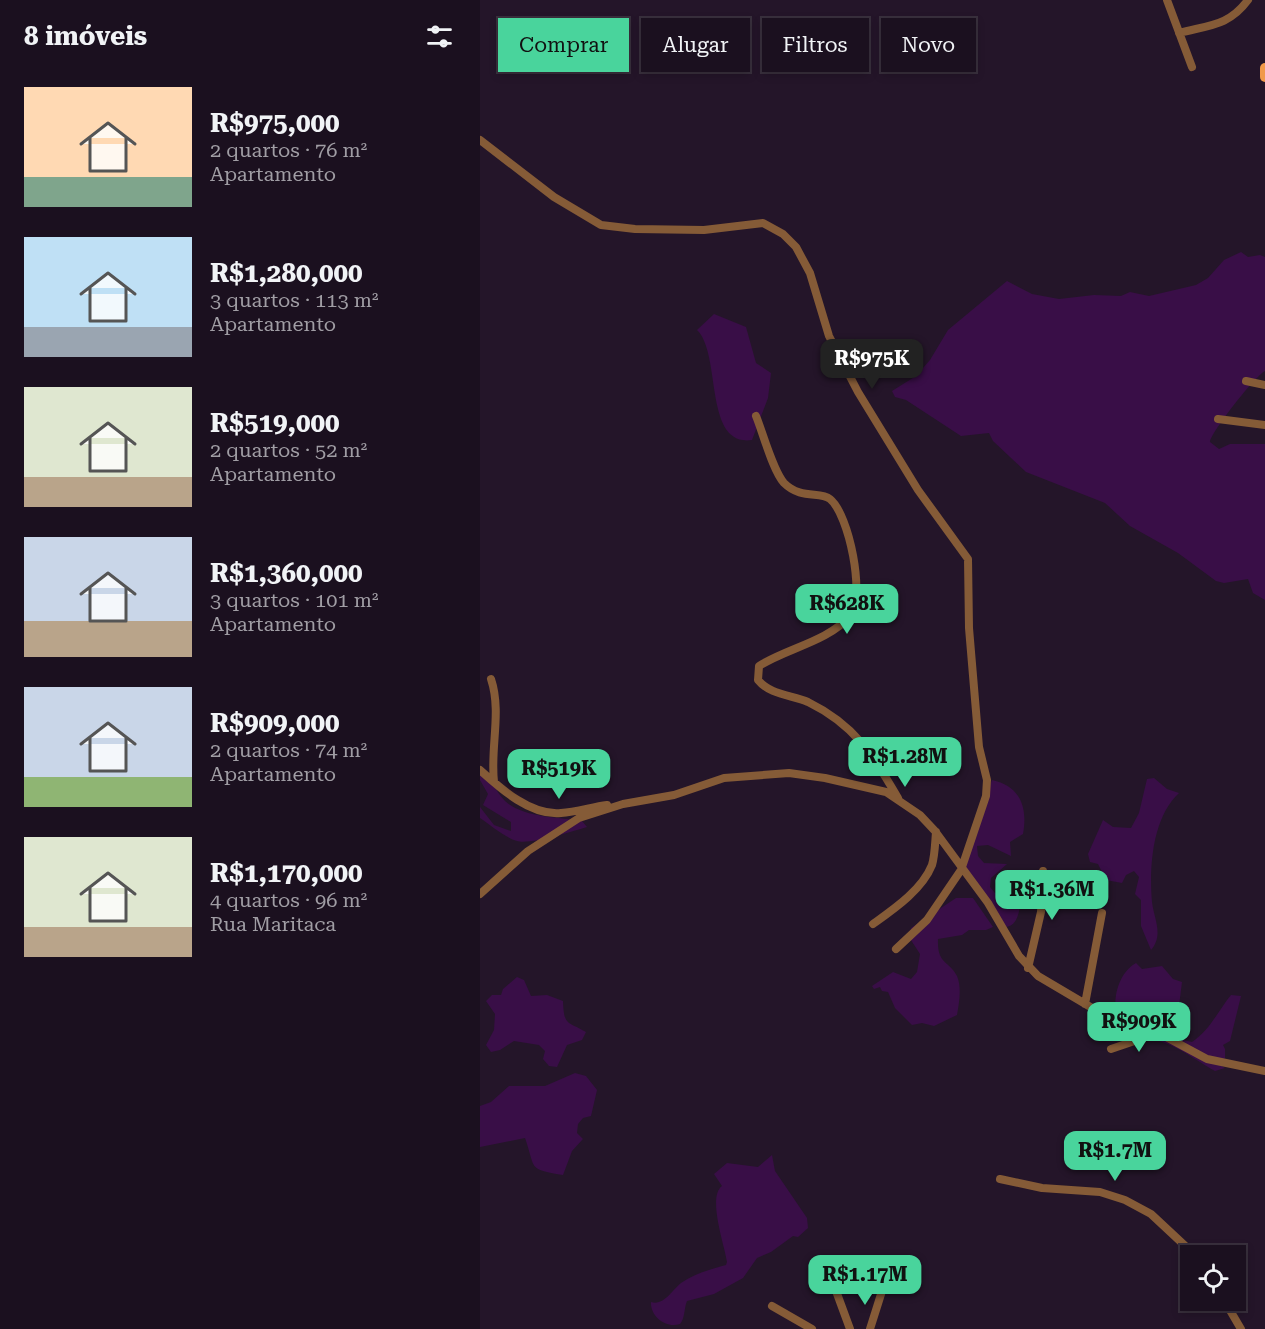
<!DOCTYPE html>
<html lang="pt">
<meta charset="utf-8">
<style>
:root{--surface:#1b101f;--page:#281e2c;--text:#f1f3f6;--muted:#a09da4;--line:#39303d;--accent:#49d49c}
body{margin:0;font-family:"Roboto Serif",serif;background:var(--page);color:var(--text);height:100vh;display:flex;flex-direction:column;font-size:22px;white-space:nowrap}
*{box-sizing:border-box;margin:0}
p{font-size:20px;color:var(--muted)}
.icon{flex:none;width:33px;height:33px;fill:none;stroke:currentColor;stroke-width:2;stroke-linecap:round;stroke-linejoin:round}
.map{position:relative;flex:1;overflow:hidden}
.details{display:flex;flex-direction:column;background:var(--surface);width:480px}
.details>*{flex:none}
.guide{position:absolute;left:18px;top:18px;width:570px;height:54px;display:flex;gap:12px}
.controls{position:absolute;left:700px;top:1245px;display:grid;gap:12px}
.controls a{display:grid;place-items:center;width:66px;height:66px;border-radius:0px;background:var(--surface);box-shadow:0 3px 9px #0003,0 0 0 2px var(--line);font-size:30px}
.price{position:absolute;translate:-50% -51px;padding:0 14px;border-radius:12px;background:var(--accent);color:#111;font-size:20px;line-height:39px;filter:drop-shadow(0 2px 3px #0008)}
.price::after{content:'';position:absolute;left:50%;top:36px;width:18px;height:14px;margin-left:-9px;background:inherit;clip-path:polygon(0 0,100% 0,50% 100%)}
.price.on{background:#222;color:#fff}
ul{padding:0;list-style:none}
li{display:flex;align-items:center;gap:18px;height:150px;padding:0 24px}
li span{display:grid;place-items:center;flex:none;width:168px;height:120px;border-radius:0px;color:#555}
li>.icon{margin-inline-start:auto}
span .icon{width:72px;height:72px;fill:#fffc;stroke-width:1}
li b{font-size:26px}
h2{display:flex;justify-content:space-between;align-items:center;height:72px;padding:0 24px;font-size:26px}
.chip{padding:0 21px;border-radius:0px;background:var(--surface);box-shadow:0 3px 9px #0003,0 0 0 2px var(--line);font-size:21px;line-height:54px}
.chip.on{background:var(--accent);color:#111}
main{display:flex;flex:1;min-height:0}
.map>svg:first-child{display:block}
</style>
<main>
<section class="details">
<h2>8 imóveis<svg class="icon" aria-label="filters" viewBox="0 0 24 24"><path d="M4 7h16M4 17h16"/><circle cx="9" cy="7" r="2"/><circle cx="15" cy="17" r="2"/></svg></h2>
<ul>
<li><span style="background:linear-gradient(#ffd9b3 75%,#7fa58c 0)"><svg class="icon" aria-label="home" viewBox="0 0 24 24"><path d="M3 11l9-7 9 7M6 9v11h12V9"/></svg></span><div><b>R$975,000</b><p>2 quartos · 76 m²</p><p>Apartamento</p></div></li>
<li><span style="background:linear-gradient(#bfe0f5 75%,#9aa5b1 0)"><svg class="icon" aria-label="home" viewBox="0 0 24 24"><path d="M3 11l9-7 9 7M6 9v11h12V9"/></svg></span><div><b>R$1,280,000</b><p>3 quartos · 113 m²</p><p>Apartamento</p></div></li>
<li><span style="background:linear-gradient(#dfe7d0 75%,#b9a48a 0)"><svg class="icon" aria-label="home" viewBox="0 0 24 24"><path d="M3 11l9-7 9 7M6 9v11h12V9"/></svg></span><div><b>R$519,000</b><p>2 quartos · 52 m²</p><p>Apartamento</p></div></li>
<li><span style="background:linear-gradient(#c9d6e8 70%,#b9a48a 0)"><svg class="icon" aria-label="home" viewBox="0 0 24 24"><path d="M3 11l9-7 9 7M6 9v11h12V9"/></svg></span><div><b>R$1,360,000</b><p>3 quartos · 101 m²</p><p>Apartamento</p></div></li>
<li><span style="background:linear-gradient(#c9d6e8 75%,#8fb573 0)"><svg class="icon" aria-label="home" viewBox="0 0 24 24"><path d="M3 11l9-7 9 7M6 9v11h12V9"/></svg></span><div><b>R$909,000</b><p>2 quartos · 74 m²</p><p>Apartamento</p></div></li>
<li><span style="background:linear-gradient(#dfe7d0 75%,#b9a48a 0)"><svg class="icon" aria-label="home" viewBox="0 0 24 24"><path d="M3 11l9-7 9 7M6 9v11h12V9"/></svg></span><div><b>R$1,170,000</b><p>4 quartos · 96 m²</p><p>Rua Maritaca</p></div></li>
</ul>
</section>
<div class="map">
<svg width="785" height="1329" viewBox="0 0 785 1329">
<rect width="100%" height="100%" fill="#241529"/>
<path fill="#390e47" d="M761 252 768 257 780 255 785 257V371C776 375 731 432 730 442L739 449 750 444H785V600L773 593 768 579 744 583 736 581 698 553 650 526 625 503 546 472 513 441 509 433 481 436 426 400 415 397 412 391 436 376 450 360 468 330 527 281 552 294 579 299 614 295 641 296 650 292 669 296 716 285 728 278 744 260Z
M234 314 266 327 276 363 291 373 288 398 272 440C223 447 242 354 217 330Z
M0 767C11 777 15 791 25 801 43 818 79 817 102 821L107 827C93 831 50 845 37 841 24 837 12 826 0 818V807L14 825 31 831V822L3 805 8 794 0 780Z
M674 778 687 789 699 793C672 818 669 868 672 902 674 919 684 935 671 950L661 926V900L655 894 659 877 654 871 646 875 642 883 626 880 618 864 610 862 608 854 623 820 633 827 651 828 659 813 667 779Z
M512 780C540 786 548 807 543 834L530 842 531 856 508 845 497 846 498 856 504 863 527 864 511 878 510 887 515 893 559 892 556 901 540 907C538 917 535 928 523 927L476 866 482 857Z
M476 898H493L513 927 506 930H489L482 935 458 939C457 965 469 960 477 976 482 988 479 1003 477 1015L454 1026 442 1023 432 1025 415 1008 408 992 402 991 400 987 394 989 392 986 413 972 431 979 437 972 440 954 429 937 431 928Z
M656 963 662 969 682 966 693 979 702 982 699 1006 704 1010 703 1040 712 1042C730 1030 738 1011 751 995L761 996 750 1041 743 1045 745 1049V1058L740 1065 745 1068 735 1071C711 1058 683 1033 654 1040 649 1032 642 1026 638 1017 631 1000 639 972 656 963Z
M37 977 44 980 51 996 67 995 83 1001C84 1026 87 1021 106 1032L102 1040 87 1045 77 1067 69 1066 63 1059 65 1051 59 1045 34 1041 20 1050 11 1052 6 1045 14 1030 15 1014 6 1001 12 995H21L23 989Z
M95 1073 106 1076 117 1090 111 1116 103 1118 98 1124 97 1133 103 1139 92 1151 83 1175C47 1169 56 1169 45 1138L0 1147V1106L11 1102 29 1086H65Z
M292 1155 295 1171 327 1218 328 1228 318 1237 313 1236 291 1252 277 1258 263 1278 234 1294 207 1301C204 1308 205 1319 200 1324 186 1329 170 1316 171 1302 184 1306 192 1290 201 1283 214 1274 231 1269 246 1265L247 1262C245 1246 227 1197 242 1186L234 1174 247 1163 278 1167Z"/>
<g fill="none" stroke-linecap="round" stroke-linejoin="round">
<path stroke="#855b37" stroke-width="8" d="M687 0 712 67
M699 33C729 25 749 26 768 0
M0 140 74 197 121 225 155 229 224 230 283 223 303 234 316 247 330 273 349 336 378 392 438 490 488 559 489 628 499 747 507 780 506 796 481 870 447 920 416 949
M766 381 785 385
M276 416C283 433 293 471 304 483 321 500 340 491 350 499 369 514 386 597 370 616 347 642 307 648 279 666L278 680C290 695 312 695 328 702 375 725 393 755 418 798
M738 419 785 425
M11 679C22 712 10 748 14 782
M0 770C21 789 51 816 81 813 96 812 112 807 127 805
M0 894 48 851 99 818 143 804 194 795 244 778 309 773 345 778 406 792 440 815 455 831 508 903 539 956 558 976 629 1018 673 1030 727 1059 785 1071
M393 924C414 909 442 890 452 865 455 855 455 843 456 832
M548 968 561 912 563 871
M605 1004 622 913
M631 1049 678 1033
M520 1179 562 1188 620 1192 645 1200 671 1214 716 1256
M352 1280 370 1329
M744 1300 761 1329
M292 1306 332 1329
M390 1329 402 1291"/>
<path stroke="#f19949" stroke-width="10" d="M785 68V77"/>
</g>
</svg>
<div class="controls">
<a><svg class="icon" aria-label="locate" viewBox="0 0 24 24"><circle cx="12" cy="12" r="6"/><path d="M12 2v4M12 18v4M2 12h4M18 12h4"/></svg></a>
</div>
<b class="price on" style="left:392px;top:390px">R$975K</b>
<b class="price" style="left:367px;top:635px">R$628K</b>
<b class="price" style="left:425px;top:788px">R$1.28M</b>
<b class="price" style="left:79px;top:800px">R$519K</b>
<b class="price" style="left:572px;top:921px">R$1.36M</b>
<b class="price" style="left:659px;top:1053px">R$909K</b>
<b class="price" style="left:635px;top:1182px">R$1.7M</b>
<b class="price" style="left:385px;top:1306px">R$1.17M</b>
<div class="guide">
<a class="chip on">Comprar</a>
<a class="chip">Alugar</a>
<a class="chip">Filtros</a>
<a class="chip">Novo</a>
</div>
</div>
</main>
